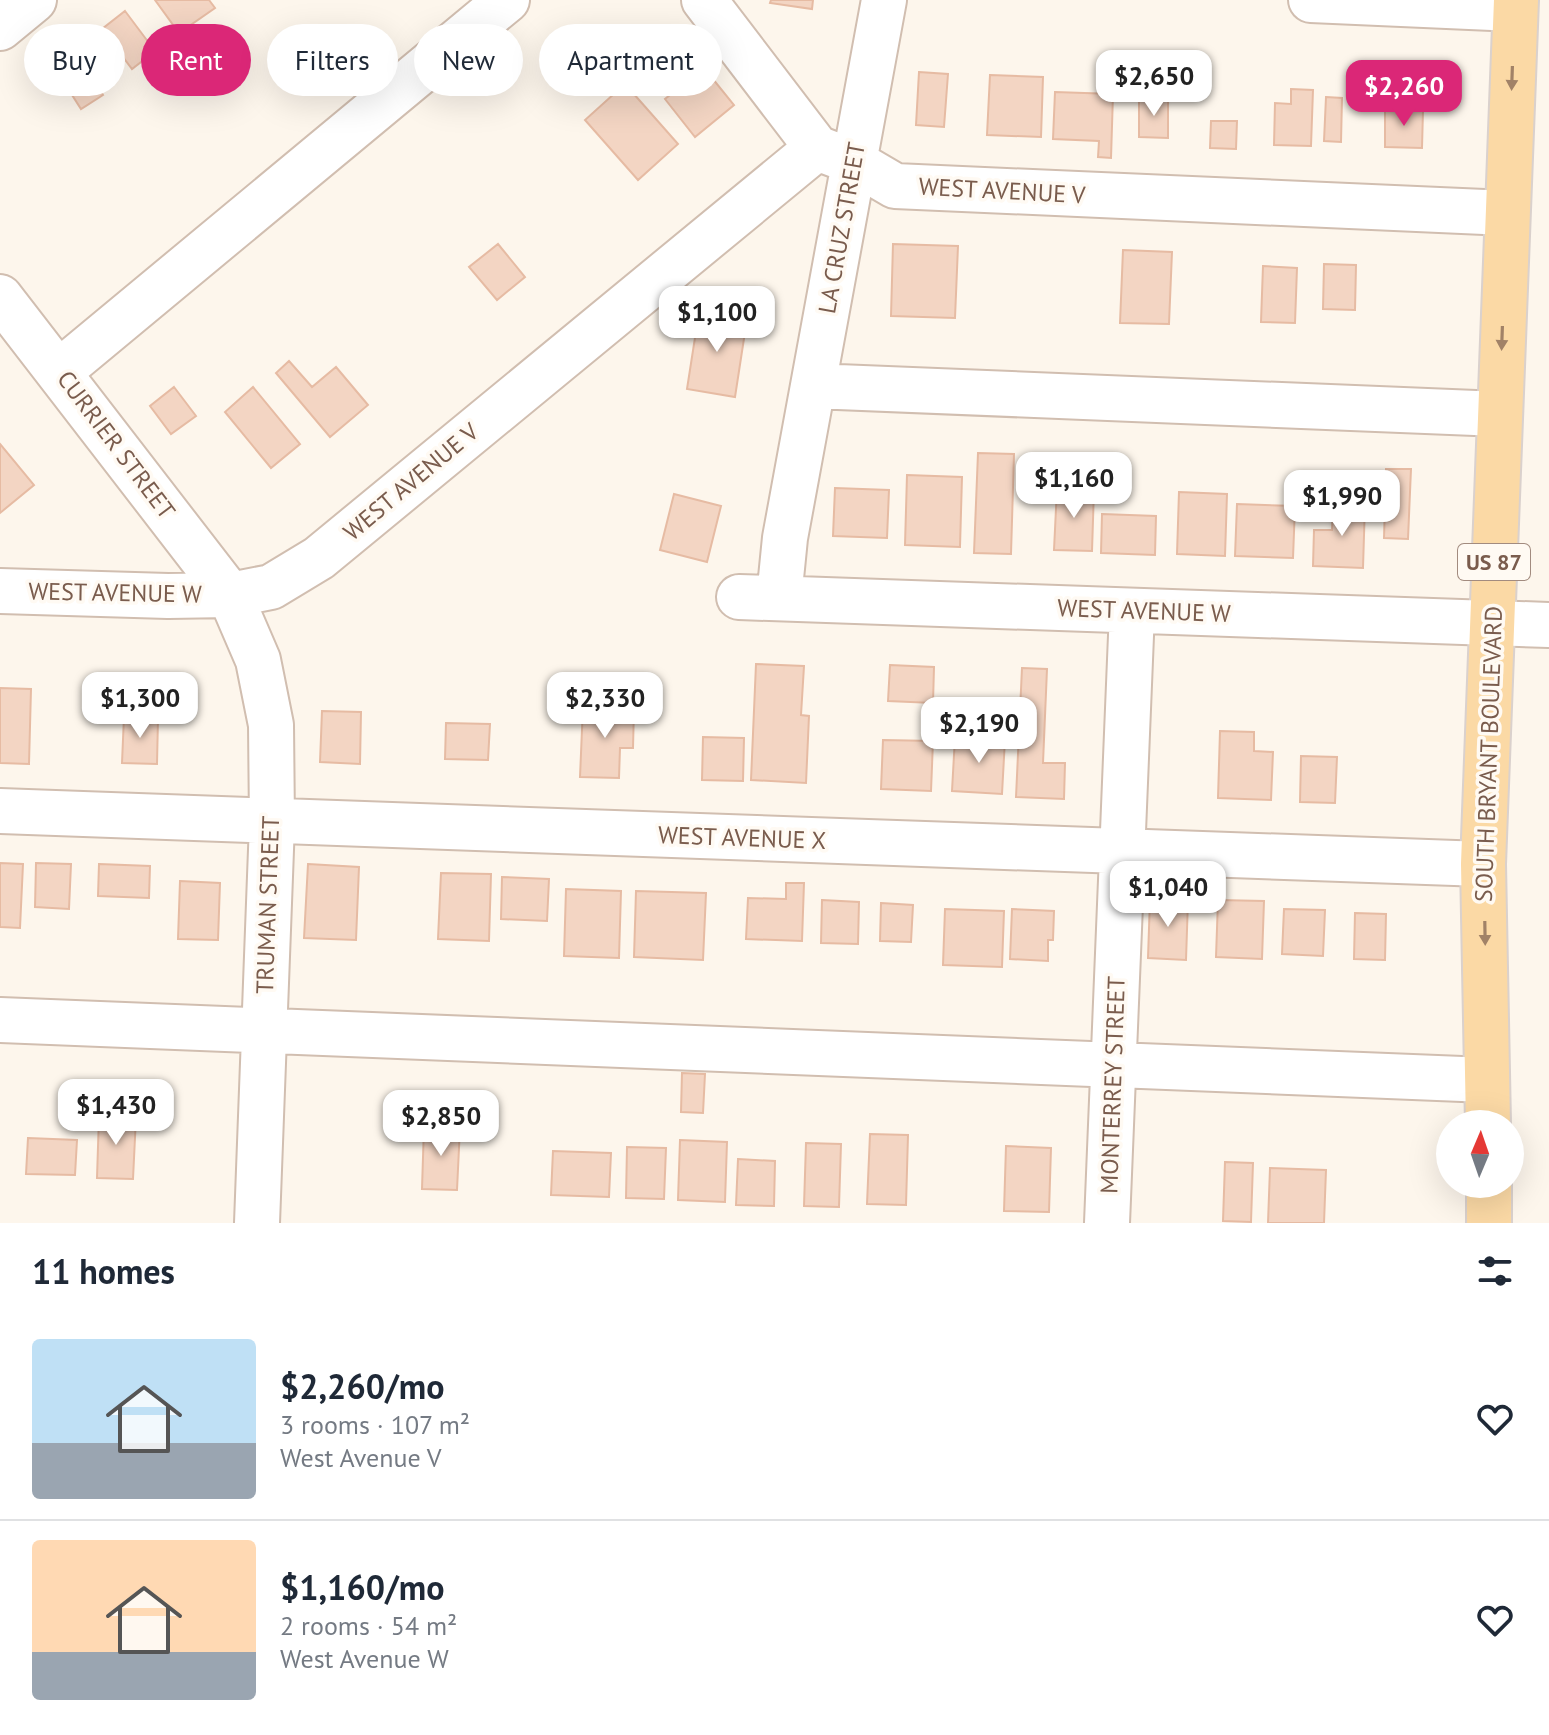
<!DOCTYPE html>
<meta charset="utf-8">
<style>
:root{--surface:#fff;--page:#f2f2f3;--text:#1f2937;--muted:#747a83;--line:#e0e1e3;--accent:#db2777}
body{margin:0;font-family:"PT Sans",sans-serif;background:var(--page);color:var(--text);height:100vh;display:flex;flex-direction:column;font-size:30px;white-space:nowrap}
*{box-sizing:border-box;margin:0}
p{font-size:26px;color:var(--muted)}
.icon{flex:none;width:44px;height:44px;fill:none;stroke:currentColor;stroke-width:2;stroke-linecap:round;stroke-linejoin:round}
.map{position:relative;height:1223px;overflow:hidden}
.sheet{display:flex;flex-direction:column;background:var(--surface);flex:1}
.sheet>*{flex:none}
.hud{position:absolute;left:24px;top:24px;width:800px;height:72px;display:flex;gap:16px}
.needle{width:52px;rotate:2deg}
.fabs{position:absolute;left:1436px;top:1110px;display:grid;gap:16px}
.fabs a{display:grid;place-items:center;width:88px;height:88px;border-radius:50%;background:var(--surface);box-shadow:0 8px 32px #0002;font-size:40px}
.price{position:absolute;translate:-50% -68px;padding:0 18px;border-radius:16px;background:#fff;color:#222;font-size:26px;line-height:52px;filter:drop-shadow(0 2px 4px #0008)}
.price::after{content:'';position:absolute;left:50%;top:48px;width:24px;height:18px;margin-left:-12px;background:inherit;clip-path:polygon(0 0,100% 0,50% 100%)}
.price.on{background:var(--accent);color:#fff}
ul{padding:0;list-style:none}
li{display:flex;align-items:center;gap:24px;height:200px;padding:0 32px}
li+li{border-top:2px solid var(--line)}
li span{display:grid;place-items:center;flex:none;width:224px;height:160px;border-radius:8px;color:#555}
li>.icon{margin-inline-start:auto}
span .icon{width:96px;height:96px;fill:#fffc;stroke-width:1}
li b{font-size:34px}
h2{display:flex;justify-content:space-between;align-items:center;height:96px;padding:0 32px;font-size:34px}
.chip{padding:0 28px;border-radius:36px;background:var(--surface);box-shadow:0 8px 32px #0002;font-size:28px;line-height:72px}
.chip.on{background:var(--accent);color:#fff}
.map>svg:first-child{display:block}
</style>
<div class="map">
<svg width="1549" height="1223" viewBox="0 0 1549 1223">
<rect width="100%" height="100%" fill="#fdf6ec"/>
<path fill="#f3d5c3" stroke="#e6bba3" stroke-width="2" d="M155 0H209L215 8 179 33Z
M771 0H813L812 9 770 3Z
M125 11 155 51 132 69 102 29Z
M75 51 103 95 81 109 53 65Z
M704 68 734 105 695 137 665 99Z
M919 72 948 74 944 127 916 125Z
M990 75 1043 77 1041 137 987 135Z
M625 84 678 144 638 180 585 120Z
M1291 89 1313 90 1311 146 1274 145 1275 103 1291 104Z
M1055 92 1113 94 1111 158 1098 157 1099 141 1053 139Z
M1139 97 1168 98V138L1139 137Z
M1326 97 1342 98 1341 142 1324 141Z
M1385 109 1423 110 1422 148 1385 147Z
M1211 121H1237L1236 149 1210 148Z
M498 244 525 277 497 300 469 267Z
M893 244 958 246 955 318 891 316Z
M1123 250 1172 252 1169 324 1120 323Z
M1324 264 1356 265 1355 310 1323 309Z
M1263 266 1297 268 1295 323 1261 322Z
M699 312 747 319 735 397 687 389Z
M289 361 312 387 336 367 368 405 330 437 276 373Z
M174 387 196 416 171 434 150 406Z
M253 387 300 444 271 468 225 412Z
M0 444 34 485 0 513Z
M978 453 1014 454 1011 554 974 553Z
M1386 469H1411L1408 539 1384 538Z
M907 475 962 477 960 547 905 545Z
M835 488 889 490 887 538 833 536Z
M1057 488 1094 489 1092 551 1054 550Z
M1179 492 1227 494 1225 556 1177 554Z
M674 494 721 506 707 562 660 550Z
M1333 502 1365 503 1363 568 1313 566 1314 530H1332Z
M1237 504 1295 506 1293 558 1235 556Z
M1102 514 1156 516 1155 555 1101 553Z
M756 664 804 666 801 715 809 716 806 783 751 780Z
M890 665 934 667 933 703 888 701Z
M1022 668 1047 669 1043 763H1065L1064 799 1016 797Z
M0 688 31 689 29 764 0 763Z
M583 706 634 708 633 748H620L619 778 580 777Z
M322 711 361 712 360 764 320 762Z
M124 716 158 718 157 764 122 763Z
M446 723 490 724 488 760 445 759Z
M1220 731 1254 732V751L1273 752 1271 800 1218 798Z
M703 737 744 738 743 781 702 780Z
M955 737 1005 739 1002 794 952 791Z
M883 740 933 741 931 791 881 789Z
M1301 756 1337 757 1335 803 1300 802Z
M0 863 23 864 20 928 0 927Z
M36 863 71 864 69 909 35 907Z
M99 864 150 866 149 898 98 896Z
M308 864 359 867 356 940 304 938Z
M441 873 491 874 489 941 438 939Z
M502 877 549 879 547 921 501 919Z
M180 881 220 883 218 940 178 939Z
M786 883H804L802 941 746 939 748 898 786 899Z
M566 889 621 891 619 958 564 956Z
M636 891 706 893 703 960 634 957Z
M1150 899 1188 900 1186 960 1148 958Z
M822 900 859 902 858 944 821 943Z
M1218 900 1264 901 1262 959 1216 957Z
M881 903 913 905 911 942 880 941Z
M945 909 1004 911 1002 967 943 965Z
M1012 909 1054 911 1053 940H1048V961L1010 959Z
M1284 909 1325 910 1323 956 1282 954Z
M1355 913 1386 914 1385 960 1354 959Z
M682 1073 705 1074 703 1113 681 1112Z
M99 1116 136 1117 133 1179 97 1178Z
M424 1126 460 1127 457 1190 422 1189Z
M870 1134 908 1135 906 1205 867 1204Z
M28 1138 77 1140 75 1175 26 1174Z
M680 1140 727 1142 725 1202 678 1200Z
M806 1143 841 1144 839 1207 804 1206Z
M1006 1146 1051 1148 1049 1212 1004 1211Z
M627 1147 666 1148 664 1199 626 1198Z
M553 1151 611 1153 609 1197 551 1195Z
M738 1159 775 1161 774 1206 736 1205Z
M1225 1162 1253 1163 1251 1222 1223 1221Z
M1270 1168 1326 1170 1324 1223H1268Z"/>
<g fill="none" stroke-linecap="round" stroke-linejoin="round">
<g stroke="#d1beb0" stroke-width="48">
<path id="minor" d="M704 0 817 148
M1311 0 1515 9
M0 28 34 0
M817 148 854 162 895 186 1507 213
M0 297 230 595 258 660 271 725 272 823 257 1223
M60 371 507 0
M813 386 1500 414
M0 591 168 596 230 595 271 587 319 558 817 148
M739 597 1549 625
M779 598 785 538 884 0
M0 811 1483 864
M0 1020 1487 1080
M1107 1223 1132 611"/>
</g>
<g stroke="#dad1cd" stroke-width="48">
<path id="major" d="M1488 1124 1483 864 1516 0
M1489 1184V1223"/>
</g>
<use href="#minor" stroke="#fff" stroke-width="44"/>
<use href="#major" stroke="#fbd9a5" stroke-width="44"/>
</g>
<defs><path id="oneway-solid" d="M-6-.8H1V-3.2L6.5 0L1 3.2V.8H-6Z" transform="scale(2)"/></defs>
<g fill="#a18267">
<use href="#oneway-solid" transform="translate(1512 78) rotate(92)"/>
<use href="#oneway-solid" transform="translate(1502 338) rotate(92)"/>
<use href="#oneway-solid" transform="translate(1485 933) rotate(89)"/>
</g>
<g text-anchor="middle" stroke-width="7" stroke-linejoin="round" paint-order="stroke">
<rect fill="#fffaf3" stroke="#a28b7f" stroke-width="2" x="1458" y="544" width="72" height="36" rx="6"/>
<g font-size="22" font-weight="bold" fill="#7a5c4d">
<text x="1494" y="570">US 87</text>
</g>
<g font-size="24" fill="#7a5c4d" stroke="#fffaf3">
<text transform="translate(1002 191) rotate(3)" y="8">WEST AVENUE V</text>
<text transform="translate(842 228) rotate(-80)" y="8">LA CRUZ STREET</text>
<text transform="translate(116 445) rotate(53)" y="8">CURRIER STREET</text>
<text transform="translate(411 482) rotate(-40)" y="8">WEST AVENUE V</text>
<text transform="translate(115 593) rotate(1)" y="8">WEST AVENUE W</text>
<text transform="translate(1144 611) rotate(2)" y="8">WEST AVENUE W</text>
<text transform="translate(1489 754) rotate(-88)" y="8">SOUTH BRYANT BOULEVARD</text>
<text transform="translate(742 838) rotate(2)" y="8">WEST AVENUE X</text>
<text transform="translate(268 905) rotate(-88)" y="8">TRUMAN STREET</text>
<text transform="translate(1113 1085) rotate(-88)" y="8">MONTERREY STREET</text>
</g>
</g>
</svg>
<div class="fabs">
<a><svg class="needle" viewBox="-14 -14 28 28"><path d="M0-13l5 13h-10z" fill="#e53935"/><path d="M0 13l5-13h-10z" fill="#747a83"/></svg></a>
</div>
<b class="price" style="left:1154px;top:118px">$2,650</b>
<b class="price on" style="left:1404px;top:128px">$2,260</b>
<b class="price" style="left:717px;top:354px">$1,100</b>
<b class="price" style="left:1074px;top:520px">$1,160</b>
<b class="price" style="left:1342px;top:538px">$1,990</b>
<b class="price" style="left:140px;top:740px">$1,300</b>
<b class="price" style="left:605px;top:740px">$2,330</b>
<b class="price" style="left:979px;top:765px">$2,190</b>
<b class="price" style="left:1168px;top:929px">$1,040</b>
<b class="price" style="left:116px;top:1147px">$1,430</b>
<b class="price" style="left:441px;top:1158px">$2,850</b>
<div class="hud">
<a class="chip">Buy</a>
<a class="chip on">Rent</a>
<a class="chip">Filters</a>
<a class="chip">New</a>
<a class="chip">Apartment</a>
</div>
</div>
<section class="sheet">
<h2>11 homes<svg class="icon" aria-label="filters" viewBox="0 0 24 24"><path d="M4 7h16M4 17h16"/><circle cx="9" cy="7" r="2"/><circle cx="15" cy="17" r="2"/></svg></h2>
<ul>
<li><span style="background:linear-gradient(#bfe0f5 65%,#9aa5b1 0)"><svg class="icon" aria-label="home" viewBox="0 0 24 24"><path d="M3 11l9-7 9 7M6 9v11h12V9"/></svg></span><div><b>$2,260/mo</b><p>3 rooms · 107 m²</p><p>West Avenue V</p></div><svg class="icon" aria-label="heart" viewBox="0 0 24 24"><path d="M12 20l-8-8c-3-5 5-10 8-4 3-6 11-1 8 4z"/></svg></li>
<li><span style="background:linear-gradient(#ffd9b3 70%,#9aa5b1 0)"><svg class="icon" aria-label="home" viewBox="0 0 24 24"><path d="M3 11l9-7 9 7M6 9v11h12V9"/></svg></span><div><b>$1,160/mo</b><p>2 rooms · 54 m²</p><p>West Avenue W</p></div><svg class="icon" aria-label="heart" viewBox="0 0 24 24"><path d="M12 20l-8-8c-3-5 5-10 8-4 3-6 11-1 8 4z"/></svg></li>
</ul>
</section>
